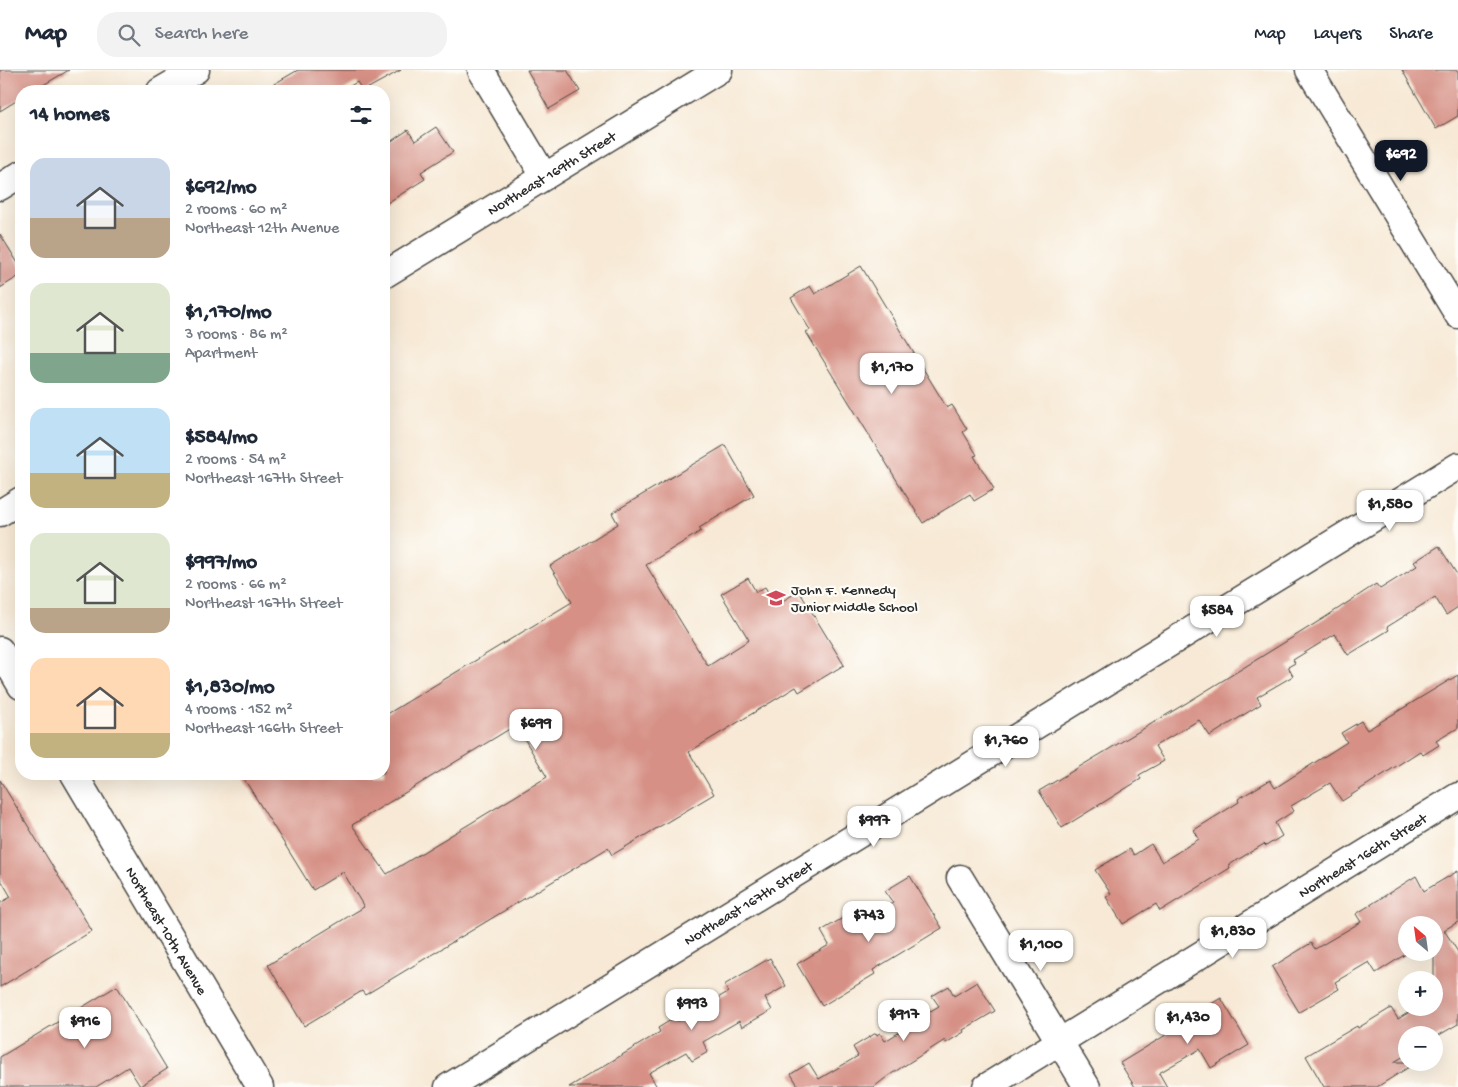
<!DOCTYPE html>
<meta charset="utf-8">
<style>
:root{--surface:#fff;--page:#f2f2f3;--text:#1f2937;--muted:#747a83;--line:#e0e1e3;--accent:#111827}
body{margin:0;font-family:"Gochi Hand",sans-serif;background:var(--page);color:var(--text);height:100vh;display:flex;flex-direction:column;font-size:19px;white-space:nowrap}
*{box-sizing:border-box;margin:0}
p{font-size:16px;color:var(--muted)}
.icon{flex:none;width:28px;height:28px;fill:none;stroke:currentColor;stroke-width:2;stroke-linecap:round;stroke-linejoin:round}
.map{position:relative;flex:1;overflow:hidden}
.drawer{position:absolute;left:15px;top:15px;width:375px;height:695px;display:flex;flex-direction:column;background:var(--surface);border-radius:20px;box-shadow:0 5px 20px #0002}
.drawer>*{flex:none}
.needle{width:32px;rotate:331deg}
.controls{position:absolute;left:1398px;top:846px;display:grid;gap:10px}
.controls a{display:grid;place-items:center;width:45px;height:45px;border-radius:50%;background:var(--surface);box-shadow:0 5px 20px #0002;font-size:25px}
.price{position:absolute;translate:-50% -42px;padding:0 11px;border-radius:10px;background:#fff;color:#222;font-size:16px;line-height:32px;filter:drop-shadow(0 1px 2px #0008)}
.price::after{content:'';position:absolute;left:50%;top:30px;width:15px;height:11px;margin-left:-8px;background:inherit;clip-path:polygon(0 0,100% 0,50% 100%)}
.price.current{background:var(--accent);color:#fff}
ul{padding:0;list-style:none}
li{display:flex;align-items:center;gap:15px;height:125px;padding:0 15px}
li span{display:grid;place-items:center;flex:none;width:140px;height:100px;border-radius:15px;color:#555}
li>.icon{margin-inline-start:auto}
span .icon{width:60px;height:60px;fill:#fffc;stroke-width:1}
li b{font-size:21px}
h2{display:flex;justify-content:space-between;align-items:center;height:60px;padding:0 15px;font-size:21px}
header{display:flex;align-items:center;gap:30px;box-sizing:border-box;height:70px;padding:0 25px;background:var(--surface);border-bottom:1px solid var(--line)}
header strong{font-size:24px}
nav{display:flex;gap:28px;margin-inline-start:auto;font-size:18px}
.search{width:350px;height:45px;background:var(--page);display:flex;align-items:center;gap:12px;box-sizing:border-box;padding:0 18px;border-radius:20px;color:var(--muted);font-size:19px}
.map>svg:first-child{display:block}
</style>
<header>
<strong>Map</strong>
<div class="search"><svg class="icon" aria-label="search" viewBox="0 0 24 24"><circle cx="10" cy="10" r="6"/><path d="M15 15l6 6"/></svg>Search here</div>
<nav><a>Map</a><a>Layers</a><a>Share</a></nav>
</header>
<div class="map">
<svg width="1458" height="1017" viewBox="0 0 1458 1017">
<rect width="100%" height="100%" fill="#fdfcf7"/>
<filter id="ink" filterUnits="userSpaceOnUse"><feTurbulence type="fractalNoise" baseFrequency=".02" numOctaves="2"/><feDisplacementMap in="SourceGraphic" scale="10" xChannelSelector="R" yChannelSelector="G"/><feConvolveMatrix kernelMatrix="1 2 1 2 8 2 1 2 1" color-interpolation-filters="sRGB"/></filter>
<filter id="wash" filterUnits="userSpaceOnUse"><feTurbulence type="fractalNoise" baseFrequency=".0096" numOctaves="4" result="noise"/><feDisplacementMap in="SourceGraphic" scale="20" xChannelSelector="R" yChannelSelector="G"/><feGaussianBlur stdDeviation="1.12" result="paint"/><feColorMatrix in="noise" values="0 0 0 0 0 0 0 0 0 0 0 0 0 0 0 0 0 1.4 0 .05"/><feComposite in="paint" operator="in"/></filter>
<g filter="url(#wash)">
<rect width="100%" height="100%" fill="#f7e9d5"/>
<g id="blocks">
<path fill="#d69085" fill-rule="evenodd" d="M0 0H69L33 21H21V28L0 41Z
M298 0H401L363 21 357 12 342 21H262Z
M527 0H567L580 21 549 39Z
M1402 0H1458V46L1436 59Z
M436 57 453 82 421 102 425 109 384 135V76L408 60 415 71Z
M0 164 21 198V205L0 218Z
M861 196 947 338 952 335 967 359 963 362 977 385 974 386 994 419 974 431 970 424 923 453 806 262 810 260 791 228 810 216 815 224Z
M725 375 754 425 699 458 701 461 646 495 708 596 749 570 721 524 748 508 756 522 765 517 776 535 799 521 844 595 799 622 796 617 689 682 714 724 612 785 608 778 365 925 362 921 304 956 268 895 364 837 343 802 313 820 241 704H384V646L572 532 550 496 618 454 612 443ZM516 655 547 707 387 804 352 755Z
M1439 476 1458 506V537L1446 545 1435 527 1387 557 1389 560 1348 585 1335 564 1293 590 1295 593 1288 597 1293 606 1257 627 1261 634 1210 666 1199 650 1155 676 1164 691 1139 705 1141 709 1062 758 1039 721 1188 632 1324 548 1376 514 1380 519 1417 496 1414 492Z
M1458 605V658L1436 671 1439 675 1423 685 1420 681 1342 731 1330 713 1291 736 1294 741 1275 753 1282 766 1266 776 1264 774 1229 795 1230 798 1160 841 1156 834 1123 854 1106 827 1111 824 1095 800 1130 779 1134 785 1151 774 1162 792 1199 769 1194 760 1239 732 1238 729 1270 710 1275 718 1347 672 1341 663 1361 651 1367 660Z
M0 710 92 861 0 917V833L11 827 0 808Z
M1458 801V852L1444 860 1458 882V954L1434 968V965H1406V985L1394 992H1417L1377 1017H1324L1306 986 1357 956 1358 958 1391 938 1398 949 1416 938H1434V855H1406V882H1409L1376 903 1369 892 1335 912 1339 919 1299 942 1272 897 1311 873 1315 879 1361 852 1356 844 1416 806 1424 821Z
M910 806 942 858 873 900 875 904 822 936 797 894 829 875 821 861 848 845 854 856 893 833 885 821Z
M770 888 786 916 765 928 772 940 742 957 739 951 703 972 708 982 692 991 686 982 649 1003 657 1017H569L660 962 658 958 676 947 678 951 728 922 724 915Z
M977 912 995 941 963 960 964 962 946 973 945 970 888 1006 874 1017H799L791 1004 809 993 819 1009 858 986 853 977 876 963 877 965 880 963 885 971 928 945 927 943 939 936 932 926 949 916 954 926Z
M117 916 167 999 140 1016 128 997 96 1017H0V987Z
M1221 928 1249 975 1211 998 1200 979 1159 1003 1167 1017H1135L1120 993 1184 954 1183 951Z"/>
</g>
</g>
<g filter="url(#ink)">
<use href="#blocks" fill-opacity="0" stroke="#4a4844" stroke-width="1"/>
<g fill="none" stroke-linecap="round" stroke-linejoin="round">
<g stroke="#4a4844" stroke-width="29">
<g id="minor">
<path d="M481 0 544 106"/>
<path d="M1309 0 1458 245"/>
<path d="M160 21 196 0"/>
<path d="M0 117 21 104"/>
<path id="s1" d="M384 205 719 0"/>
<path d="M0 443 21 430"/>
<path d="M0 580 21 616"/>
<path id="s2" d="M74 704 260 1017"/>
<path d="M960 808 1087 1017"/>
<path id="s3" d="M448 1017 1458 396"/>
<path id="s4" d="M986 1017 1458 726"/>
</g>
</g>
<use href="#minor" stroke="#fff" stroke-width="26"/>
</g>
</g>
<defs>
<g id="school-bare" transform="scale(1.5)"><path d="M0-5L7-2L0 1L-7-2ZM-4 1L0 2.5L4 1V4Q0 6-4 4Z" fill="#d1495b" stroke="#fdfcf7" stroke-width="2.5" paint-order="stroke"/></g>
</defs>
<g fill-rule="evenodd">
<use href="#school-bare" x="776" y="528"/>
</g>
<g text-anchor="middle" stroke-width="4.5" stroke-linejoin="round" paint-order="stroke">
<g font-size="15" fill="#2b2b2b" stroke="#fdfcf7">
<text dy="5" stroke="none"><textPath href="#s1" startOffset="196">Northeast 169th Street</textPath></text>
<text dy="5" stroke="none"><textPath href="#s4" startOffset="442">Northeast 166th Street</textPath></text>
<text dy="5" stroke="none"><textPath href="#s3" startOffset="352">Northeast 167th Street</textPath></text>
<text dy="5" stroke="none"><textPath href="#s2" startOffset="182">Northeast 10th Avenue</textPath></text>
</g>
<g font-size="15" fill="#2b2b2b" stroke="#fdfcf7" text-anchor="start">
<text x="791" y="524">John F. Kennedy<tspan x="791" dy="17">Junior Middle School</tspan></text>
</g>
</g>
</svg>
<div class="controls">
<a><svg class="needle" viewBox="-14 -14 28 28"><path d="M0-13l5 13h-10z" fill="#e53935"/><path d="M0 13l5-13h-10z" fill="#747a83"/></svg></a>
<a>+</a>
<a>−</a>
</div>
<b class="price current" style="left:1401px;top:112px">$692</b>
<b class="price" style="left:892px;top:325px">$1,170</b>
<b class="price" style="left:1390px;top:462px">$1,580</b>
<b class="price" style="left:1217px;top:568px">$584</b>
<b class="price" style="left:536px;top:681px">$699</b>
<b class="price" style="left:1006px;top:698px">$1,760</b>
<b class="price" style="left:874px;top:778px">$997</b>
<b class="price" style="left:869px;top:873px">$743</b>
<b class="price" style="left:1233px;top:889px">$1,830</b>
<b class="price" style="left:1041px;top:902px">$1,100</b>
<b class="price" style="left:692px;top:961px">$993</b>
<b class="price" style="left:904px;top:972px">$917</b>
<b class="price" style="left:1188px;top:975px">$1,430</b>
<b class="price" style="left:85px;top:979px">$916</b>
<section class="drawer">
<h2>14 homes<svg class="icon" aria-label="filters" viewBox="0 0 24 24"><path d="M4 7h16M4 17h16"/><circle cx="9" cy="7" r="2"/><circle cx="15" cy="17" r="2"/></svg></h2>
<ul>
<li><span style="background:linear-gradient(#c9d6e8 60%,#b9a48a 0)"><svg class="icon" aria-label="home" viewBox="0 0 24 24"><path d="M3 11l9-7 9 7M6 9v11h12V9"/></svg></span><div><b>$692/mo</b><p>2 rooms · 60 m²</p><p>Northeast 12th Avenue</p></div></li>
<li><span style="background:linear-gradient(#dfe7d0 70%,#7fa58c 0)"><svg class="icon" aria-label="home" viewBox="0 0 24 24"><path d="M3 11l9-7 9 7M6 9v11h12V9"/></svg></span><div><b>$1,170/mo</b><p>3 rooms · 86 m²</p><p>Apartment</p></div></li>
<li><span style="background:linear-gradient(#bfe0f5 65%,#c2b280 0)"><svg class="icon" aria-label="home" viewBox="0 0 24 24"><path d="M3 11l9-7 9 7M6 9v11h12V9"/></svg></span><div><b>$584/mo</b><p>2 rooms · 54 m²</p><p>Northeast 167th Street</p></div></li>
<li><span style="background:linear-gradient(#dfe7d0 75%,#b9a48a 0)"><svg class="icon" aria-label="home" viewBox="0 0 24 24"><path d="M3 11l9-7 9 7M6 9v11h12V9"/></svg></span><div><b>$997/mo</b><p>2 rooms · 66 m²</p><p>Northeast 167th Street</p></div></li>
<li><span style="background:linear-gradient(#ffd9b3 75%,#c2b280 0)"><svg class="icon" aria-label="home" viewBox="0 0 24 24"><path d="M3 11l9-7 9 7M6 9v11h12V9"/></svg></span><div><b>$1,830/mo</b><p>4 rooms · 152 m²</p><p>Northeast 166th Street</p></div></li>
</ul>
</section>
</div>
